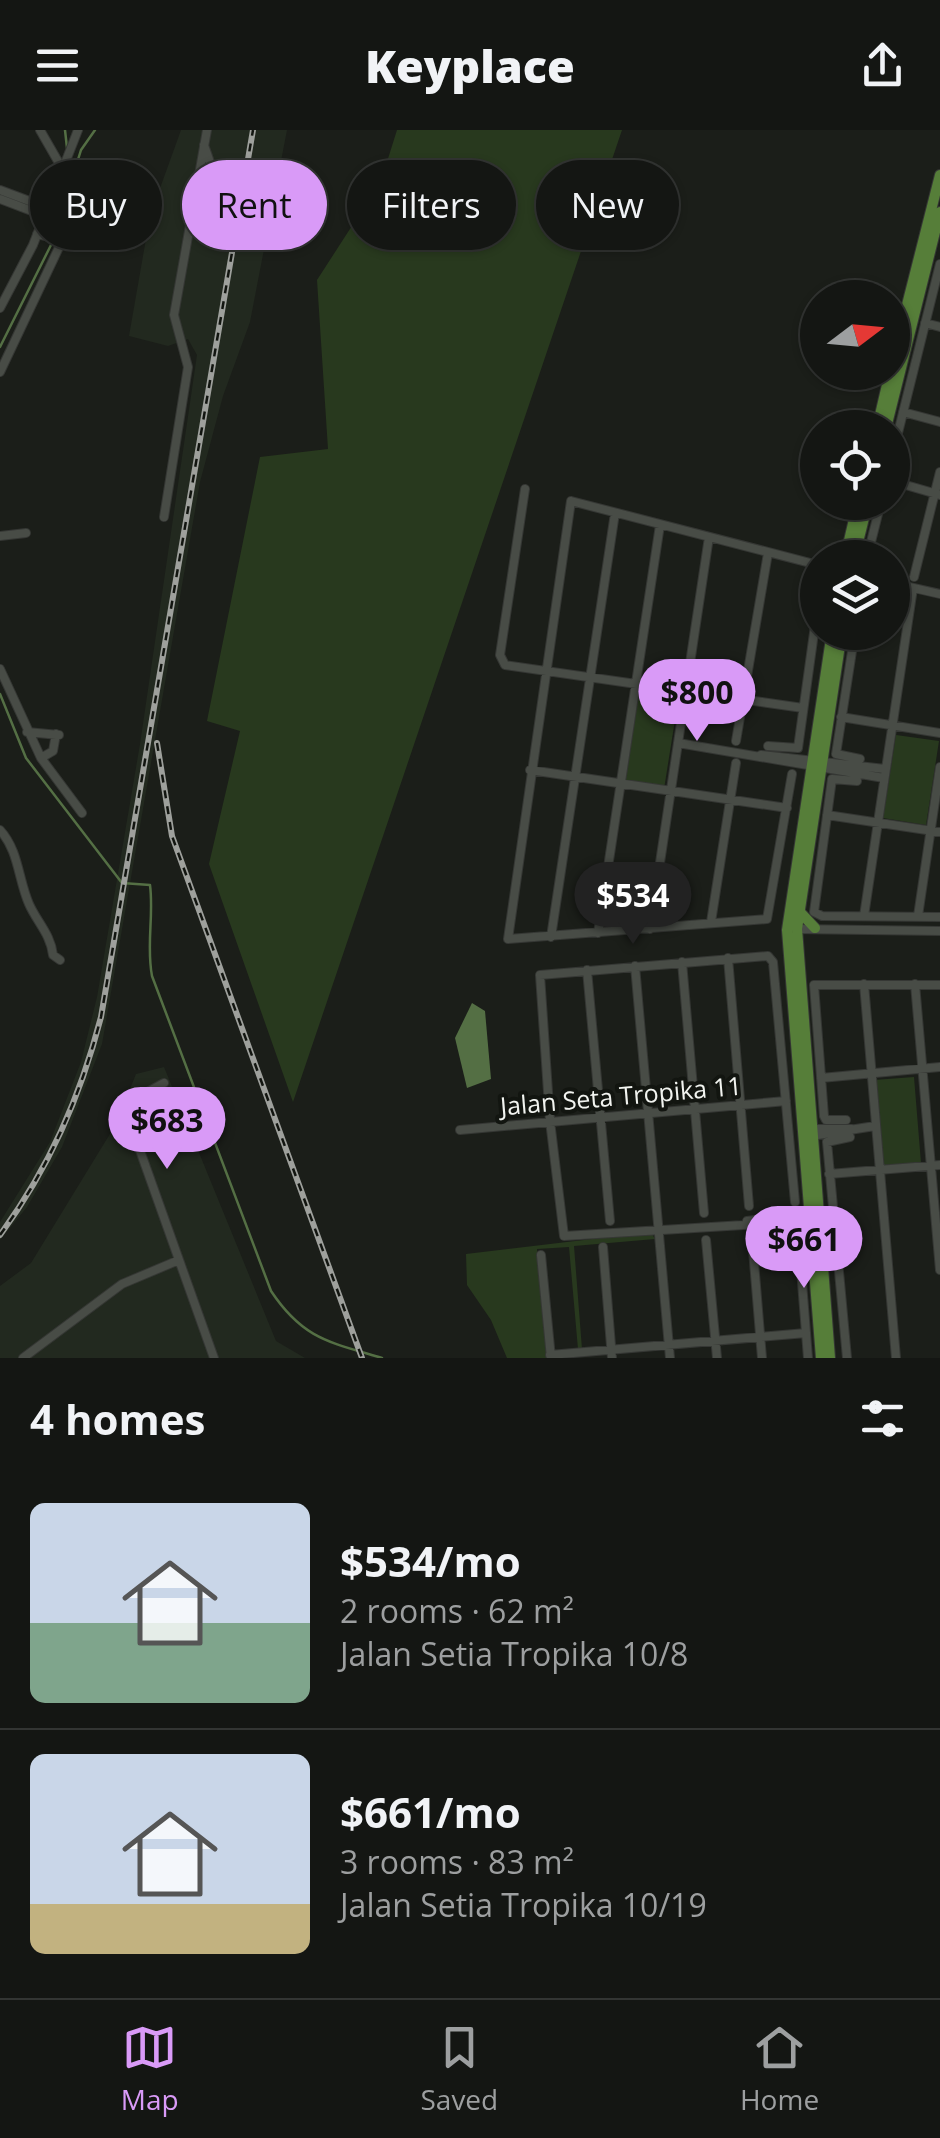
<!DOCTYPE html>
<meta charset="utf-8">
<style>
:root{--surface:#141613;--page:#212321;--text:#f1f3f6;--muted:#9d9fa0;--line:#333533;--accent:#d99af7}
body{margin:0;font-family:"Open Sans",sans-serif;background:var(--page);color:var(--text);height:100vh;display:flex;flex-direction:column;font-size:38px;white-space:nowrap}
*{box-sizing:border-box;margin:0}
p{font-size:32px;color:var(--muted)}
.icon{flex:none;width:55px;height:55px;fill:none;stroke:currentColor;stroke-width:2;stroke-linecap:round;stroke-linejoin:round}
.map{position:relative;height:1228px;overflow:hidden}
.panel{display:flex;flex-direction:column;background:var(--surface);flex:1}
.panel>*{flex:none}
.banner{position:absolute;left:30px;top:30px;width:880px;height:90px;display:flex;gap:20px}
.needle{width:65px;rotate:74deg}
.tools{position:absolute;left:800px;top:150px;display:grid;gap:20px}
.tools a{display:grid;place-items:center;width:110px;height:110px;border-radius:50%;background:var(--surface);box-shadow:0 2px 8px #0004,0 0 0 2px var(--line);font-size:50px}
.price{position:absolute;translate:-50% -85px;padding:0 22px;border-radius:35px;background:var(--accent);color:#111;font-size:32px;line-height:65px;filter:drop-shadow(0 2px 5px #0008)}
.price::after{content:'';position:absolute;left:50%;top:60px;width:30px;height:22px;margin-left:-15px;background:inherit;clip-path:polygon(0 0,100% 0,50% 100%)}
.price.current{background:#222;color:#fff}
ul{padding:0;list-style:none}
li{display:flex;align-items:center;gap:30px;height:250px;padding:0 30px}
li+li{border-top:2px solid var(--line)}
li span{display:grid;place-items:center;flex:none;width:280px;height:200px;border-radius:15px;color:#555}
li>.icon{margin-inline-start:auto}
span .icon{width:120px;height:120px;fill:#fffc;stroke-width:1}
li b{font-size:42px}
h2{display:flex;justify-content:space-between;align-items:center;height:120px;padding:0 30px;font-size:42px}
.pill{padding:0 35px;border-radius:45px;background:var(--surface);box-shadow:0 2px 8px #0004,0 0 0 2px var(--line);font-size:35px;line-height:90px}
.pill.current{background:var(--accent);color:#111}
header{display:flex;justify-content:space-between;align-items:center;height:130px;padding:0 30px;background:var(--surface);font-size:45px;font-weight:800}
.tab-bar{display:flex;justify-content:space-around;align-items:center;height:140px;border-top:2px solid var(--line);background:var(--surface);font-size:28px;color:var(--muted)}
.tab-bar a{display:grid;justify-items:center;gap:5px}
.tab-bar .current{color:var(--accent)}
.map>svg:first-child{display:block}
</style>
<header><svg class="icon" aria-label="menu" viewBox="0 0 24 24"><path d="M4 6h16M4 12h16M4 18h16"/></svg>Keyplace<svg class="icon" aria-label="share" viewBox="0 0 24 24"><path d="M12 15V3M7 8l5-5 5 5M5 13v7h14v-7"/></svg></header>
<div class="map">
<svg width="940" height="1228" viewBox="0 0 940 1228">
<rect width="100%" height="100%" fill="#1b1e19"/>
<path fill="#22291f" d="M181 0H287L250 192 223 266 200 352 102 914 62 1017 27 1077 0 1110V1092L50 1012 81 932 97 867 140 614 197 225 188 209 168 216 129 206 150 86Z
M164 937 276 1211 305 1228H0V1156L31 1133 116 994 136 944Z"/>
<path fill="#28391e" d="M397 0H622L293 972 209 734 240 601 207 591 260 327 328 319 317 150 381 51Z
M637 564 678 571 664 659 623 653Z
M896 605 939 611 926 695 883 688Z
M914 947 921 1033 881 1036 874 950Z
M651 1102 655 1109 574 1116 582 1219H578L569 1117 537 1119 547 1228H507L491 1190 467 1155 466 1124Z"/>
<path fill="#546f44" d="M472 873 485 881 491 949 467 958 455 908Z"/>
<g fill="none" stroke-linecap="round" stroke-linejoin="round">
<path stroke="#546f44" stroke-width="2.5" d="M65 0 67 18
M69 31 70 48
M71 52 81 20 95 0
M55 105 69 60
M0 217 52 113
M0 564 26 628 122 753 150 755C154 786 146 815 152 846L271 1161C303 1209 329 1212 382 1228"/>
<g stroke="#353734" stroke-width="10">
<path id="minor" d="M40 0 63 40
M204 15 211 35
M59 51 81 65
M0 60 48 78
M0 69 45 86
M193 73 205 66 209 48
M37 104 60 110
M0 178 33 115 78 0
M925 193 940 197
M0 242 62 111
M903 282 940 292
M892 327 940 134
M892 351 940 365
M525 359 500 525 505 535 803 578
M164 387 188 237 174 185 207 0
M0 406 26 403
M867 428 881 372
M914 447 940 342
M892 453 940 464
M855 502 836 624 860 629
M0 539 41 628 82 683
M841 587 940 603
M27 602 59 605
M736 611 768 423
M678 613 884 648
M768 616 798 618 818 474
M761 625 885 639
M41 628 53 621 56 604
M530 640 787 678
M792 644 767 789 508 809 571 371 818 435
M857 651 832 649 814 782 822 786 940 787
M827 685 940 702
M0 700C19 721 18 749 29 774 37 792 51 805 53 825L60 830
M864 786 913 458
M918 786 940 637
M711 792 736 633
M650 799 709 407
M795 799 940 801
M598 803 660 395
M551 807 615 383
M728 828 749 1076
M682 832 704 1083
M635 836 670 1228
M587 840 610 1091
M864 854 896 1228
M915 854 940 1140
M821 948 940 937
M164 953 142 965 132 998 214 1228
M846 990H826L824 986 814 855H940
M808 999H852
M460 1000 786 971
M811 1006 875 996
M829 1044 940 1035
M795 1072 773 832 768 826 540 845 550 991 564 1106 811 1091
M747 1091 812 1083
M798 1102 808 1228
M752 1108 762 1228
M706 1110 717 1228
M603 1117 612 1228
M541 1125 551 1228
M550 1225 806 1203
M23 1228 122 1154 179 1130
M847 1228 827 1012 850 1007"/>
</g>
<g stroke="#353734" stroke-width="12">
<path id="major" d="M892 234 940 45
M877 298 890 242
M886 298 940 82
M845 428 858 372
M854 428 868 372
M799 781 815 798
M821 1228 787 800 832 502
M830 1228 797 799 842 502"/>
</g>
<use href="#minor" stroke="#484c46" stroke-width="8"/>
<use href="#major" stroke="#567e39" stroke-width="10"/>
<g stroke="#9ea09c" stroke-width="6">
<path id="rail" d="M157 613 172 706 362 1228
M0 1105C49 1038 80 968 101 887L253 0"/>
</g>
<use href="#rail" stroke="#121510" stroke-width="2.5" stroke-dasharray="8" stroke-linecap="butt"/>
</g>
<g text-anchor="middle" stroke-width="8" stroke-linejoin="round" paint-order="stroke">
<g font-size="25" fill="#f2f4f0" stroke="#121510">
<text transform="translate(621 966) rotate(-5)" y="9">Jalan Seta Tropika 11</text>
</g>
</g>
</svg>
<div class="tools">
<a><svg class="needle" viewBox="-14 -14 28 28"><path d="M0-13l5 13h-10z" fill="#e53935"/><path d="M0 13l5-13h-10z" fill="#9d9fa0"/></svg></a>
<a><svg class="icon" aria-label="locate" viewBox="0 0 24 24"><circle cx="12" cy="12" r="6"/><path d="M12 2v4M12 18v4M2 12h4M18 12h4"/></svg></a>
<a><svg class="icon" aria-label="layers" viewBox="0 0 24 24"><path d="M12 4l9 5-9 5-9-5zM3 14l9 5 9-5"/></svg></a>
</div>
<b class="price" style="left:697px;top:614px">$800</b>
<b class="price current" style="left:633px;top:817px">$534</b>
<b class="price" style="left:167px;top:1042px">$683</b>
<b class="price" style="left:804px;top:1161px">$661</b>
<div class="banner">
<a class="pill">Buy</a>
<a class="pill current">Rent</a>
<a class="pill">Filters</a>
<a class="pill">New</a>
</div>
</div>
<section class="panel">
<h2>4 homes<svg class="icon" aria-label="filters" viewBox="0 0 24 24"><path d="M4 7h16M4 17h16"/><circle cx="9" cy="7" r="2"/><circle cx="15" cy="17" r="2"/></svg></h2>
<ul>
<li><span style="background:linear-gradient(#c9d6e8 60%,#7fa58c 0)"><svg class="icon" aria-label="home" viewBox="0 0 24 24"><path d="M3 11l9-7 9 7M6 9v11h12V9"/></svg></span><div><b>$534/mo</b><p>2 rooms · 62 m²</p><p>Jalan Setia Tropika 10/8</p></div></li>
<li><span style="background:linear-gradient(#c9d6e8 75%,#c2b280 0)"><svg class="icon" aria-label="home" viewBox="0 0 24 24"><path d="M3 11l9-7 9 7M6 9v11h12V9"/></svg></span><div><b>$661/mo</b><p>3 rooms · 83 m²</p><p>Jalan Setia Tropika 10/19</p></div></li>
</ul>
</section>
<nav class="tab-bar">
<a class="current"><svg class="icon" aria-label="map" viewBox="0 0 24 24"><path d="M3 6l6-2 6 2 6-2v14l-6 2-6-2-6 2zM9 4v14M15 6v14"/></svg>Map</a>
<a><svg class="icon" aria-label="saved" viewBox="0 0 24 24"><path d="M7 4h10v16l-5-4-5 4z"/></svg>Saved</a>
<a><svg class="icon" aria-label="home" viewBox="0 0 24 24"><path d="M3 11l9-7 9 7M6 9v11h12V9"/></svg>Home</a>
</nav>
